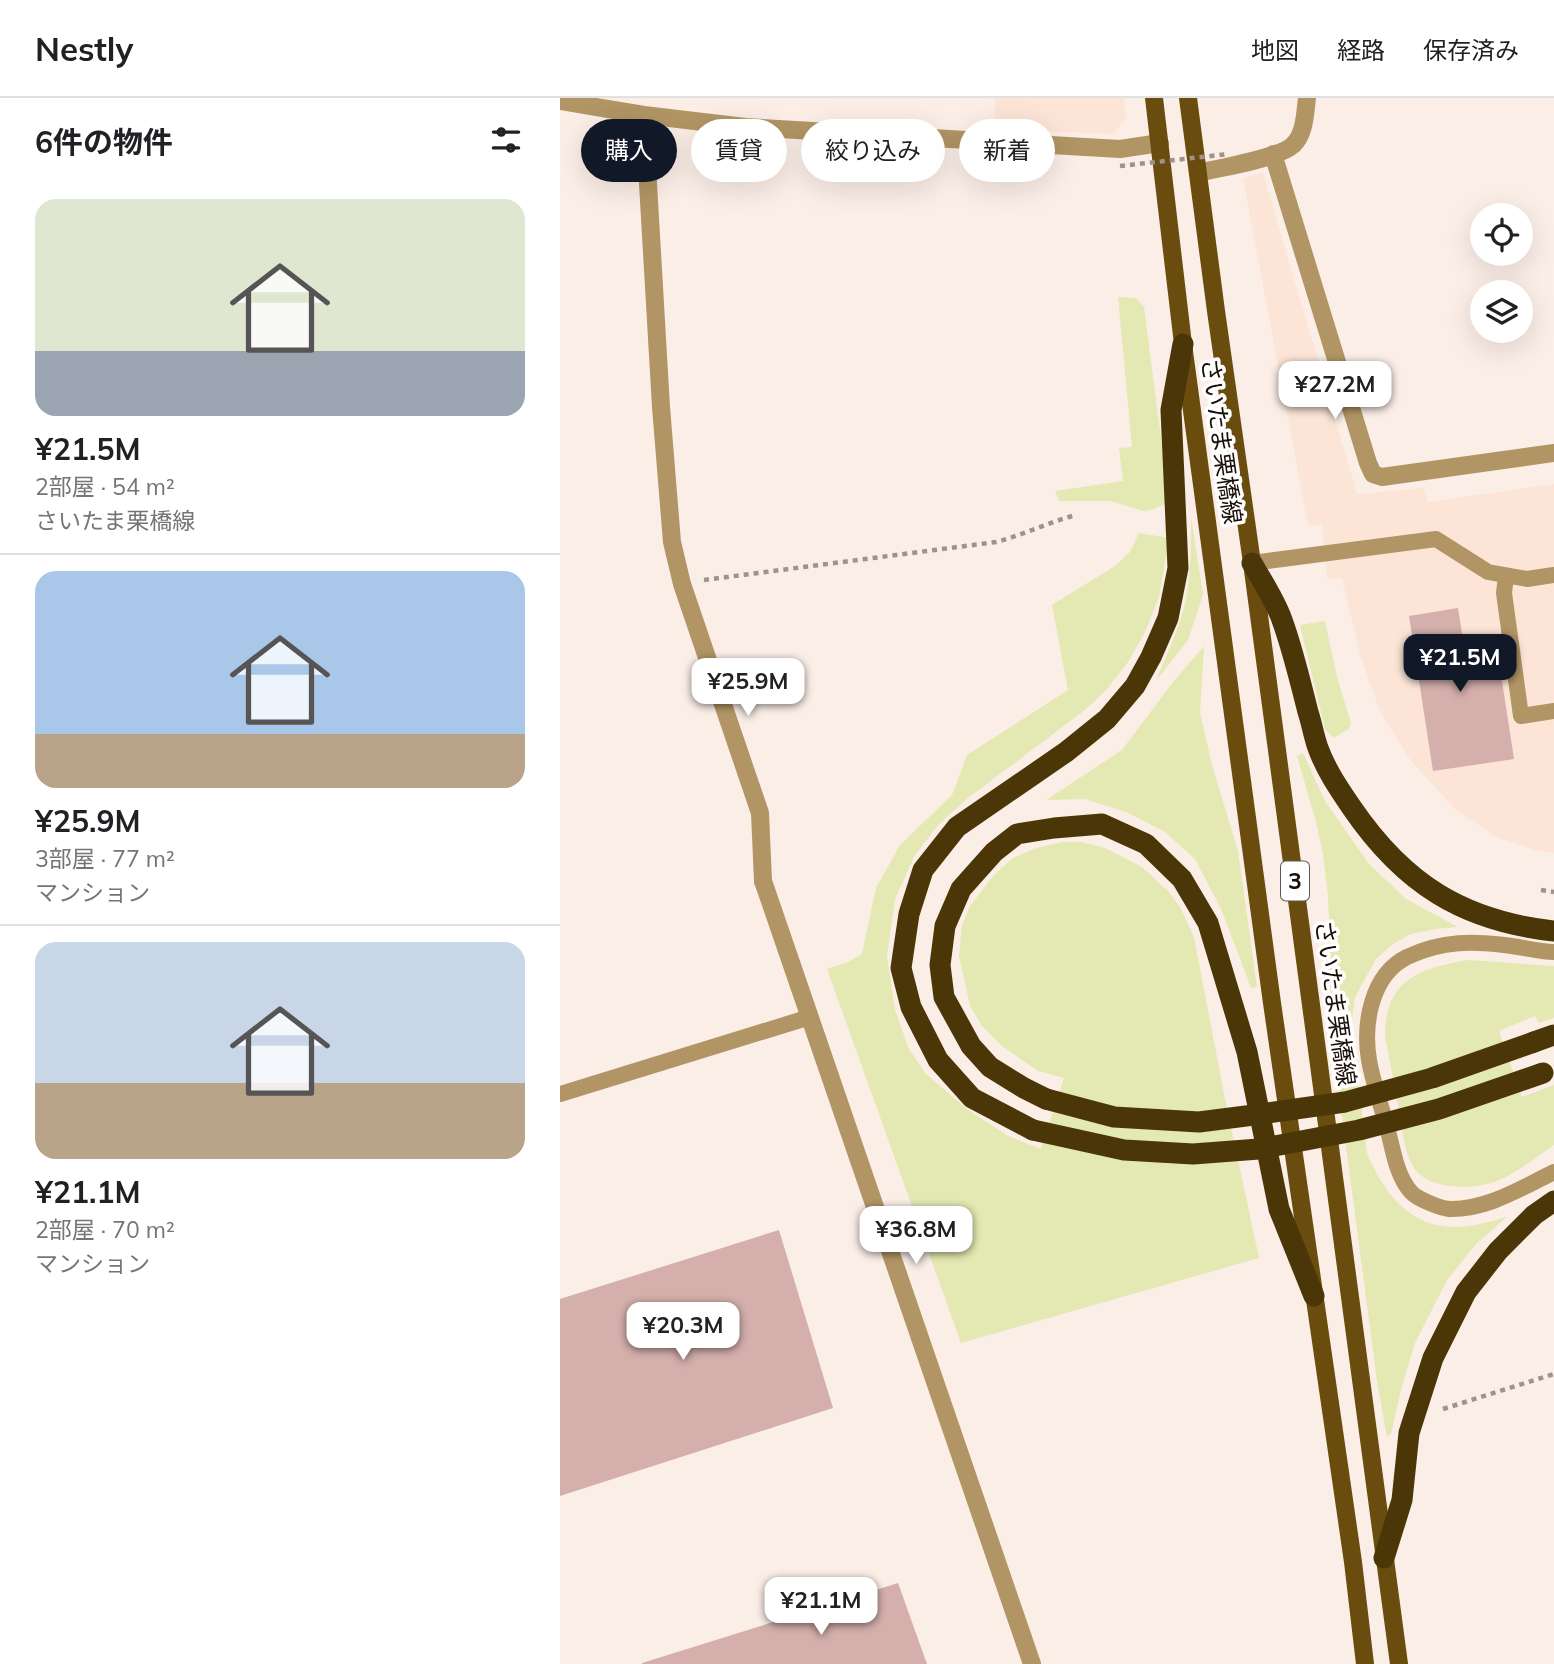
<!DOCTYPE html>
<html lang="ja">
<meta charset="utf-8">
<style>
:root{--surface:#fff;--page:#f6f6f6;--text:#202124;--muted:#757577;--line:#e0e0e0;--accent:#111827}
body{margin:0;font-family:Mulish,"Noto Sans JP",sans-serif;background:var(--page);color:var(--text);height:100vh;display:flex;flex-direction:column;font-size:26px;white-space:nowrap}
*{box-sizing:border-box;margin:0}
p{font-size:23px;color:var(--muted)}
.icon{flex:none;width:38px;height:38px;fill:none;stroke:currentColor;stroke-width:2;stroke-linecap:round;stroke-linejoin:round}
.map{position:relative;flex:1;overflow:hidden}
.details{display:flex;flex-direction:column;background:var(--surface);width:560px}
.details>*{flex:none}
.banner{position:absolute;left:21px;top:21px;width:665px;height:63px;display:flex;gap:14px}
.tools{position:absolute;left:910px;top:105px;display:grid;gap:14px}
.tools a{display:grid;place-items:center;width:63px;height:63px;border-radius:50%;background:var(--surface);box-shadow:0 7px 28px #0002;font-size:35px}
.price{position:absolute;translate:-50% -60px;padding:0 16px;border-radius:14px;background:#fff;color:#222;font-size:23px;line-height:46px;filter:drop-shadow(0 2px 4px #0008)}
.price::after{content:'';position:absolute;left:50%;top:42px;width:21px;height:16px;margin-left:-10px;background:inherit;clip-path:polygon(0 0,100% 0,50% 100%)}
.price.on{background:var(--accent);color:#fff}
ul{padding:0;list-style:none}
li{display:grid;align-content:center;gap:14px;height:371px;padding:0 35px}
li+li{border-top:2px solid var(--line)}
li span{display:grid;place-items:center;height:217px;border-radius:21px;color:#555}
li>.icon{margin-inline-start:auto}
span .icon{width:126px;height:126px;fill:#fffc;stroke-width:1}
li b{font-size:30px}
h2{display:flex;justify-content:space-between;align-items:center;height:84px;padding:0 35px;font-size:30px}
.pill{padding:0 24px;border-radius:32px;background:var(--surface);box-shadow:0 7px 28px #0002;font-size:24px;line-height:63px}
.pill.on{background:var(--accent);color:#fff}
header{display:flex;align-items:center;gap:42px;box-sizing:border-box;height:98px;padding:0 35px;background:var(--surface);border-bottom:2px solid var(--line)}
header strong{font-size:33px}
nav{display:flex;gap:38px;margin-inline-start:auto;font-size:24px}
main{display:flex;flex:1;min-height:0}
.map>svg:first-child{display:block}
</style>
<header>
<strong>Nestly</strong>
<nav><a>地図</a><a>経路</a><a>保存済み</a></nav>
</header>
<main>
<section class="details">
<h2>6件の物件<svg class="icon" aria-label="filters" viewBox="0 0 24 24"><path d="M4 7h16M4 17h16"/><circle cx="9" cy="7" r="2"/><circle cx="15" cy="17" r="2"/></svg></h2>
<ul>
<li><span style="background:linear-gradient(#dfe7d0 70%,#9aa5b1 0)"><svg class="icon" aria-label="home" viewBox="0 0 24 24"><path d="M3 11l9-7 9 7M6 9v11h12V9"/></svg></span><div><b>¥21.5M</b><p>2部屋 · 54 m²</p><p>さいたま栗橋線</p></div></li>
<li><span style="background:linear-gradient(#a9c7e8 75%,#b9a48a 0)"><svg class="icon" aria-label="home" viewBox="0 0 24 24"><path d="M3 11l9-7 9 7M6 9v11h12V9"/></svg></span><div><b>¥25.9M</b><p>3部屋 · 77 m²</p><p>マンション</p></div></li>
<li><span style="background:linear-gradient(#c9d6e8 65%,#b9a48a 0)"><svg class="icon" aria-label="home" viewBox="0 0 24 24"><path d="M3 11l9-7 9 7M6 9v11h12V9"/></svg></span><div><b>¥21.1M</b><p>2部屋 · 70 m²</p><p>マンション</p></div></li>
</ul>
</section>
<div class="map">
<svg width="994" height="1566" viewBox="0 0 994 1566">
<rect width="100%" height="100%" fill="#fbeee7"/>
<path fill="#fce5d6" d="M435 0H564L566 21 553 36 435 31Z
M703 75 797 396 864 390 868 404 994 386V755L979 753 936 739 896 712 851 663 820 614 801 560 782 480 767 481 762 427H748L683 80Z"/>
<path fill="#e4e8b2" d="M558 199 576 200 584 209 606 379 607 405 591 412 584 413 550 403H499L495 393 563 383 559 350 572 349Z
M631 419 643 497 628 542 596 583C607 556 620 529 626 501 631 474 631 446 631 419Z
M579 435 609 440 599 499 585 534 568 564 547 591 525 612 408 700 379 726 355 757 335 801 327 858 335 912 349 951 366 976 407 1011 448 1038 481 1051 504 980 478 973 442 948 422 928 410 908 399 858 402 827 410 808 434 777 453 760 476 750 502 744H522L545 750 582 769 608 793 620 809 634 839 665 1001 699 1160 401 1245 267 871 288 864 302 856 316 790 340 747 392 697 407 657 508 592 492 507 555 468 570 454Z
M765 523 777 579 791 625 789 631 773 640 765 631 740 527Z
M644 548 640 614 652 667 678 753 697 889 691 890 662 813 635 761 605 734 566 714 525 701 486 702 562 652 613 584Z
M743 655 765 703 809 766 846 801 898 829 875 831 851 836 833 846 816 861 795 899 791 929 807 1055C822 1092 849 1129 893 1129 911 1129 929 1124 947 1119L917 1145 887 1182 855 1245 842 1288 831 1336 827 1339 817 1283 769 919 770 846 768 797 763 757 756 724 737 658Z
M909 862 994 868V920L979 925 975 918 939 933 962 999 994 987V1047C959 1071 937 1093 892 1088 878 1087 862 1082 854 1070 844 1055 843 1034 840 1018 835 991 830 964 825 938 825 881 860 870 909 862Z"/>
<path fill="#d4afac" d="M898 510 904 548 936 544 954 661 873 673 849 518Z
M219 1132 273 1310 0 1398V1201Z
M338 1485 367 1566H82V1565Z"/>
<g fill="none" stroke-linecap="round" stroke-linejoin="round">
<path stroke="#9e928b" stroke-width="4.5" stroke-dasharray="5 5" stroke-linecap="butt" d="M144 482 436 444C463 437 489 424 516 417
M981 792 994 794
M883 1311 994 1276"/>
<path stroke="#b19564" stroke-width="16" d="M692 465 876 441 928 474 967 481 994 477
M946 478 944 495 961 618 994 613
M994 854C980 854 966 850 952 848 913 843 883 842 847 859 811 877 803 926 809 962 813 985 821 1007 827 1029 833 1051 836 1077 851 1094 857 1101 880 1110 889 1111 927 1112 961 1090 994 1074
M0 996 250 919"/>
<path stroke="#b19564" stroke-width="18" d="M0 3 84 17 185 29 560 51 600 45
M84 17 101 309 112 444 122 486 200 715 203 783
M713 56 808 365 813 376 822 379 994 355
M638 75C658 70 720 60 733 47 745 36 745 15 747 0"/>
<path stroke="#b19564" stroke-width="18" d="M203 783 472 1566"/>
<path stroke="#6a4d0e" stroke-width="18" d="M594 0 623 246 712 905 793 1464 805 1566
M628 0 656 213 692 465 839 1566"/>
<path stroke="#4b3608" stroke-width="21" d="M692 465C702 483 715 502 722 522 733 552 740 583 748 614 752 626 754 639 758 650 766 672 779 691 792 710 844 786 903 823 994 833
M974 944 994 937
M486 1001 464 990 430 969 411 948 384 899 380 867 385 828 401 791 434 754 457 736 494 730 542 726 586 746 622 781 648 825 687 954 719 1111 754 1198
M473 1032 412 1000 378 962 351 909 341 870 349 816 363 772 397 729 506 654 547 621 575 588 591 559 608 520 618 470 611 312 623 246
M824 1460 842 1402 849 1335 873 1260 906 1194 938 1153 974 1117 994 1103"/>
<path stroke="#9e928b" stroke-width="4.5" stroke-dasharray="5 5" stroke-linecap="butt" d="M560 68 669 56"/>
<path stroke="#4b3608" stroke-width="21" d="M486 1001 554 1019 639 1024 686 1018 785 1004 872 980 974 944
M473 1032 564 1052 633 1056 699 1051 799 1032 879 1011 983 975"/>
</g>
<g text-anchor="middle" stroke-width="7" stroke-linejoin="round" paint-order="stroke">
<rect fill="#fefefe" stroke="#5e5652" stroke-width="2" x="721" y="763.5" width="28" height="39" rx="5"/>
<g font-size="23" font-weight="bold" fill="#190e08">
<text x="735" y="791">3</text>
</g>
<g font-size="24" fill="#190e08" stroke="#fefefe">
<text transform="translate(661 343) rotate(82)" y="8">さいたま栗橋線</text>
<text transform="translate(775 905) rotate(82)" y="8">さいたま栗橋線</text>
</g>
</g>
</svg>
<div class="tools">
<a><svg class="icon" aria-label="locate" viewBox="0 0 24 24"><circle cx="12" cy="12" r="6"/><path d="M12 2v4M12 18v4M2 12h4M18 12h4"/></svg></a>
<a><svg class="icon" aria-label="layers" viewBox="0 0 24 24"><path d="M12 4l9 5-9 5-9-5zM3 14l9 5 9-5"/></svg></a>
</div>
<b class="price" style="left:775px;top:323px">¥27.2M</b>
<b class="price on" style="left:900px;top:596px">¥21.5M</b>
<b class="price" style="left:188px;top:620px">¥25.9M</b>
<b class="price" style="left:356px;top:1168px">¥36.8M</b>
<b class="price" style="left:123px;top:1264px">¥20.3M</b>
<b class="price" style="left:261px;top:1539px">¥21.1M</b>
<div class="banner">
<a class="pill on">購入</a>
<a class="pill">賃貸</a>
<a class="pill">絞り込み</a>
<a class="pill">新着</a>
</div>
</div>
</main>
